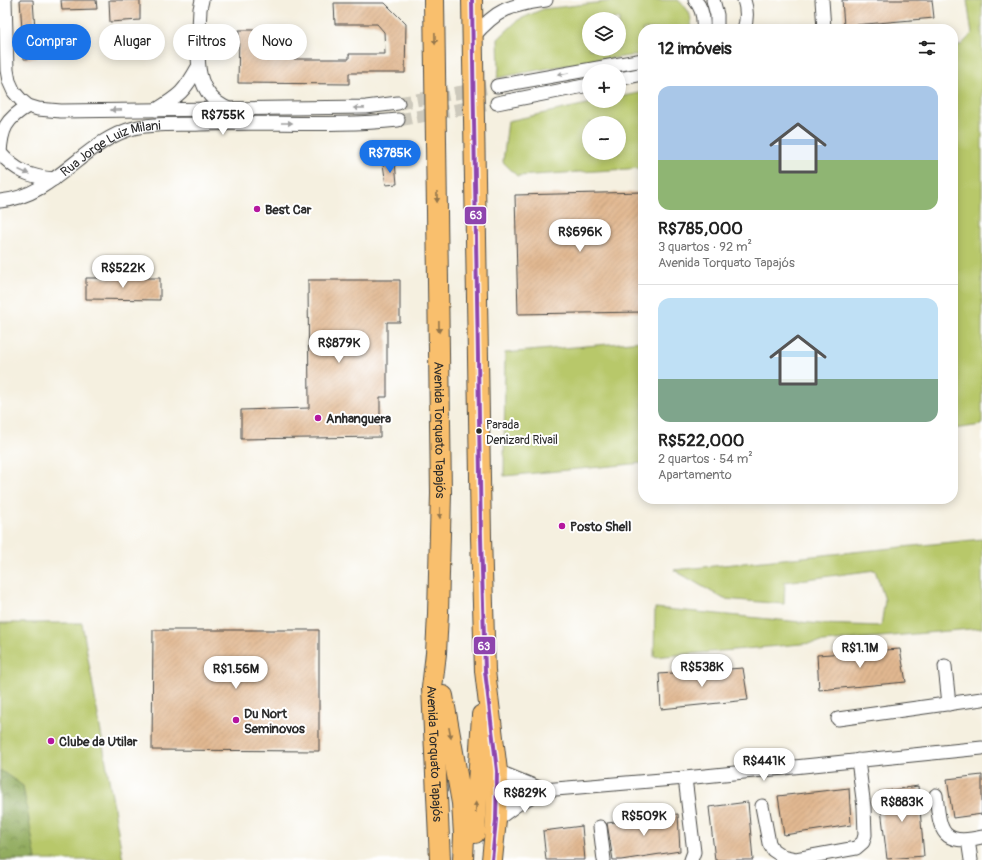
<!DOCTYPE html>
<html lang="pt">
<meta charset="utf-8">
<style>
:root{--surface:#fff;--page:#f2f2f2;--text:#222;--muted:#767676;--line:#e0e0e0;--accent:#1a73e8}
body{margin:0;font-family:Pangolin,sans-serif;background:var(--page);color:var(--text);height:100vh;display:flex;flex-direction:column;font-size:15px;white-space:nowrap}
*{box-sizing:border-box;margin:0}
p{font-size:13px;color:var(--muted)}
.icon{flex:none;width:22px;height:22px;fill:none;stroke:currentColor;stroke-width:2;stroke-linecap:round;stroke-linejoin:round}
.map{position:relative;flex:1;overflow:hidden}
.details{position:absolute;left:638px;top:24px;width:320px;height:480px;display:flex;flex-direction:column;background:var(--surface);border-radius:16px;box-shadow:0 2px 10px #0003}
.details>*{flex:none}
.hud{position:absolute;left:12px;top:24px;width:380px;height:36px;display:flex;gap:8px}
.buttons{position:absolute;left:582px;top:12px;display:grid;gap:8px}
.buttons a{display:grid;place-items:center;width:44px;height:44px;border-radius:50%;background:var(--surface);box-shadow:0 2px 10px #0003;font-size:20px}
.price{position:absolute;translate:-50% -34px;padding:0 9px;border-radius:14px;background:#fff;color:#222;font-size:13px;line-height:26px;filter:drop-shadow(0 1px 2px #0008)}
.price::after{content:'';position:absolute;left:50%;top:24px;width:12px;height:9px;margin-left:-6px;background:inherit;clip-path:polygon(0 0,100% 0,50% 100%)}
.price.on{background:var(--accent);color:#fff}
ul{padding:0;list-style:none}
li{display:grid;align-content:center;gap:8px;height:212px;padding:0 20px}
li+li{border-top:1px solid var(--line)}
li span{display:grid;place-items:center;height:124px;border-radius:12px;color:#555}
li>.icon{margin-inline-start:auto}
span .icon{width:72px;height:72px;fill:#fffc;stroke-width:1}
li b{font-size:17px}
h2{display:flex;justify-content:space-between;align-items:center;height:48px;padding:0 20px;font-size:17px}
.chip{padding:0 14px;border-radius:18px;background:var(--surface);box-shadow:0 2px 10px #0003;font-size:14px;line-height:36px}
.chip.on{background:var(--accent);color:#fff}
.map>svg:first-child{display:block}
</style>
<div class="map">
<svg width="982" height="860" viewBox="0 0 982 860">
<defs>
<pattern id="forest-crowns" width="20" height="18" patternUnits="userSpaceOnUse"><rect width="20" height="18" fill="#92ac5f"/><path d="M2 6a3 3 0 1 1 6 0M12 15a3 3 0 1 1 6 0" fill="none" stroke="#778c4f"/></pattern>
<pattern id="building-hatch" width="6" height="6" patternUnits="userSpaceOnUse"><rect width="6" height="6" fill="#e1b891"/><path d="M-1 1l2-2M0 6l6-6M5 7l2-2" fill="none" stroke="#c19e7d"/></pattern>
</defs>
<rect width="100%" height="100%" fill="#fff"/>
<filter id="ink" filterUnits="userSpaceOnUse"><feTurbulence type="fractalNoise" baseFrequency=".025" numOctaves="2"/><feDisplacementMap in="SourceGraphic" scale="8" xChannelSelector="R" yChannelSelector="G"/><feConvolveMatrix kernelMatrix="1 2 1 2 8 2 1 2 1" color-interpolation-filters="sRGB"/></filter>
<filter id="wash" filterUnits="userSpaceOnUse"><feTurbulence type="fractalNoise" baseFrequency=".012" numOctaves="4" result="noise"/><feDisplacementMap in="SourceGraphic" scale="16" xChannelSelector="R" yChannelSelector="G"/><feGaussianBlur stdDeviation="0.9" result="paint"/><feColorMatrix in="noise" values="0 0 0 0 0 0 0 0 0 0 0 0 0 0 0 0 0 1.4 0 .05"/><feComposite in="paint" operator="in"/></filter>
<g filter="url(#wash)">
<rect width="100%" height="100%" fill="#f5f0e0"/>
<path fill="#b8c86b" stroke="#727a4b" fill-rule="evenodd" d="M622 0H678C689 10 692 14 691 29H643V54L549 68 497 78 499 69 498 39 518 20 543 9ZM589 19H619V49H589Z
M967 0H982V425L953 429V46L961 45 972 34Z
M643 92V168L517 176 503 162 508 121 601 101H619V97ZM589 123H619V153H589Z
M643 341V463L504 476 505 353Z
M982 539V628L654 657 655 608 821 624 881 626 885 600 875 570 785 582 784 604 724 599 674 570Z
M0 623H82L123 860H0Z"/>
<path fill="url(#forest-crowns)" stroke="#5e6c45" d="M0 770 23 786 36 860H0Z"/>
<g id="blocks">
<path fill="url(#building-hatch)" d="M20 0H33L37 58 24 59Z
M61 0H96L97 9 62 10Z
M109 0H140V20L110 22Z
M842 0H932L934 18 844 26Z
M334 3H385L406 24 405 73H349V84L238 83 239 30H263V59H349V54H385L384 32 377 24H335Z
M395 162 397 184 386 185 383 164Z
M643 192V312L518 314 515 195Z
M86 278H160V300L86 299Z
M308 280H400V322H387V397H380V437L241 439V410L309 408Z
M153 630H319V751L152 750Z
M900 649 906 682 819 690 817 655Z
M743 668 748 700 661 709 659 674Z
M982 775V814L953 818 947 779Z
M918 786 924 856 887 859 879 792Z
M849 788 851 825 784 835 778 796Z
M748 802 753 860H715L709 807Z
M678 814 680 851 621 860H613L607 823Z
M582 826 585 860H546L543 831Z"/>
</g>
</g>
<g filter="url(#ink)">
<use href="#blocks" fill-opacity="0" stroke="#494946" stroke-width="1"/>
<g fill="none" stroke-linecap="round" stroke-linejoin="round">
<path stroke="#cdc9bc" stroke-width="13" stroke-dasharray="13 6" stroke-linecap="butt" d="M398 103 497 86
M398 120 497 103"/>
<g stroke="#494946" stroke-width="15">
<g id="minor">
<path d="M5 0 7 70 9 81 14 92 21 100 28 106 38 109 61 111 366 107 398 103"/>
<path d="M202 0 200 9C199 44 188 93 229 109"/>
<path d="M695 0C702 8 704 19 703 29"/>
<path d="M713 0 717 15V29"/>
<path d="M744 0C747 9 747 20 744 29"/>
<path d="M822 0 824 29"/>
<path d="M473 37C497 9 510 5 546 0"/>
<path d="M619 79 643 74"/>
<path d="M497 86 643 60"/>
<path d="M497 103 589 85"/>
<path d="M156 110C180 95 184 92 198 67"/>
<path d="M0 153C16 171 30 177 54 179"/>
<path d="M0 154C1 129 6 119 28 106"/>
<path id="s1" d="M0 201C56 196 83 141 134 128 155 123 179 125 200 124 266 121 332 127 398 120"/>
<path d="M945 666 949 704"/>
<path d="M838 719 982 699"/>
<path d="M497 771 544 790"/>
<path d="M685 778 694 852 691 860"/>
<path d="M936 795C940 829 940 847 982 837"/>
<path d="M762 806 769 843 773 850 782 856 796 859 856 848 863 842 865 835 864 807 858 760"/>
<path d="M496 820 518 804 544 790 685 778 982 748"/>
<path d="M600 827 604 860"/>
<path d="M968 840 971 860"/>
</g>
</g>
<g stroke="#494946" stroke-width="22">
<g id="highway">
<path id="s2" d="M434 0 441 493 438 614 436 653 432 688 440 860"/>
<path d="M472 0 481 537 485 671 497 771 496 820 492 860"/>
<path d="M443 696 462 803 464 835 463 860"/>
<path d="M475 833 482 715"/>
</g>
</g>
<use href="#minor" stroke="#fff" stroke-width="13"/>
<use href="#highway" stroke="#f9bf6d" stroke-width="20"/>
<g stroke="#fff" stroke-width="7">
<path id="bus-1" d="M472 0 481 537 485 671 497 771 496 820 492 860"/>
</g>
<use href="#bus-1" stroke="#8e44ad" stroke-width="4"/>
</g>
<defs><path id="oneway-solid" d="M-6-.8H1V-3.2L6.5 0L1 3.2V.8H-6Z"/></defs>
<g fill="#92754c">
<use href="#oneway-solid" transform="translate(435 39) rotate(89)"/>
<use href="#oneway-solid" transform="translate(437 197) rotate(89)"/>
<use href="#oneway-solid" transform="translate(439 327) rotate(89)"/>
<use href="#oneway-solid" transform="translate(440 513) rotate(90)"/>
<use href="#oneway-solid" transform="translate(450 733) rotate(79)"/>
<use href="#oneway-solid" transform="translate(476 807) rotate(-87)"/>
</g>
<g fill="#a0a0a0">
<use href="#oneway-solid" transform="translate(563 74) rotate(170)"/>
<use href="#oneway-solid" transform="translate(359 108) rotate(179)"/>
<use href="#oneway-solid" transform="translate(116 110) rotate(179)"/>
<use href="#oneway-solid" transform="translate(287 123)"/>
<use href="#oneway-solid" transform="translate(24 172) rotate(24)"/>
</g>
</g>
<g fill="#b5179e" stroke="#fff" stroke-width="1.5">
<circle cx="257" cy="209" r="4"/>
<circle cx="318" cy="418" r="4"/>
<circle cx="562" cy="526" r="4"/>
<circle cx="236" cy="720" r="4"/>
<circle cx="51" cy="741" r="4"/>
</g>
<circle fill="#2b2b2b" stroke="#fff" stroke-width="1.5" cx="479" cy="431" r="3.5"/>
<g text-anchor="middle" stroke-width="4" stroke-linejoin="round" paint-order="stroke">
<g font-size="12" fill="#2b2b2b" stroke="#fff" text-anchor="start">
<text x="486" y="429">Parada<tspan x="486" dy="15">Denizard Rivail</tspan></text>
</g>
<g font-size="13" fill="#2b2b2b" stroke="#fff">
<text dy="5" stroke="none"><textPath href="#s1" startOffset="125">Rua Jorge Luiz Milani</textPath></text>
<text dy="5" stroke="none"><textPath href="#s2" startOffset="430">Avenida Torquato Tapajós</textPath></text>
<text dy="5" stroke="none"><textPath href="#s2" startOffset="754">Avenida Torquato Tapajós</textPath></text>
</g>
<g font-size="13" font-weight="bold" fill="#2b2b2b" stroke="#fff" text-anchor="start">
<text x="265" y="214">Best Car</text>
<text x="326" y="423">Anhanguera</text>
<text x="570" y="531">Posto Shell</text>
<text x="244" y="718">Du Nort<tspan x="244" dy="15">Seminovos</tspan></text>
<text x="59" y="746">Clube da Utilar</text>
</g>
</g>
<g stroke="#fff" stroke-width="1.5">
<rect x="464" y="206" width="23" height="19" rx="4" fill="#8e44ad"/>
<rect x="473" y="636" width="23" height="19" rx="4" fill="#8e44ad"/>
</g>
<g font-size="11" text-anchor="middle" font-weight="bold" fill="#fff">
<text x="476" y="219">63</text>
<text x="484" y="650">63</text>
</g>
</svg>
<div class="buttons">
<a><svg class="icon" aria-label="layers" viewBox="0 0 24 24"><path d="M12 4l9 5-9 5-9-5zM3 14l9 5 9-5"/></svg></a>
<a>+</a>
<a>−</a>
</div>
<b class="price" style="left:223px;top:136px">R$755K</b>
<b class="price on" style="left:390px;top:174px">R$785K</b>
<b class="price" style="left:580px;top:253px">R$696K</b>
<b class="price" style="left:123px;top:289px">R$522K</b>
<b class="price" style="left:339px;top:364px">R$879K</b>
<b class="price" style="left:860px;top:669px">R$1.1M</b>
<b class="price" style="left:702px;top:688px">R$538K</b>
<b class="price" style="left:236px;top:690px">R$1.56M</b>
<b class="price" style="left:764px;top:782px">R$441K</b>
<b class="price" style="left:525px;top:814px">R$829K</b>
<b class="price" style="left:902px;top:823px">R$883K</b>
<b class="price" style="left:644px;top:837px">R$509K</b>
<div class="hud">
<a class="chip on">Comprar</a>
<a class="chip">Alugar</a>
<a class="chip">Filtros</a>
<a class="chip">Novo</a>
</div>
<section class="details">
<h2>12 imóveis<svg class="icon" aria-label="filters" viewBox="0 0 24 24"><path d="M4 7h16M4 17h16"/><circle cx="9" cy="7" r="2"/><circle cx="15" cy="17" r="2"/></svg></h2>
<ul>
<li><span style="background:linear-gradient(#a9c7e8 60%,#8fb573 0)"><svg class="icon" aria-label="home" viewBox="0 0 24 24"><path d="M3 11l9-7 9 7M6 9v11h12V9"/></svg></span><div><b>R$785,000</b><p>3 quartos · 92 m²</p><p>Avenida Torquato Tapajós</p></div></li>
<li><span style="background:linear-gradient(#bfe0f5 65%,#7fa58c 0)"><svg class="icon" aria-label="home" viewBox="0 0 24 24"><path d="M3 11l9-7 9 7M6 9v11h12V9"/></svg></span><div><b>R$522,000</b><p>2 quartos · 54 m²</p><p>Apartamento</p></div></li>
</ul>
</section>
</div>
